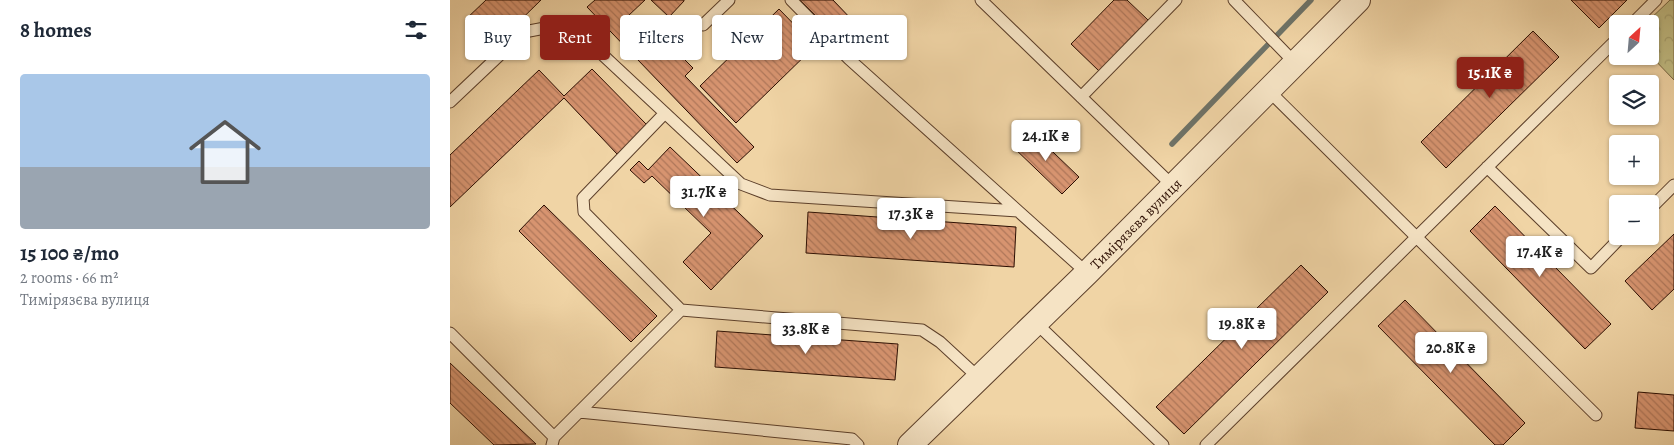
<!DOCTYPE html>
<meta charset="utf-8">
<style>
:root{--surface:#fff;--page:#f6f6f7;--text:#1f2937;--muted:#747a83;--line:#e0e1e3;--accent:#8f2418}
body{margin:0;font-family:Alegreya,serif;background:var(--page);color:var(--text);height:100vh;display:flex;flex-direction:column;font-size:19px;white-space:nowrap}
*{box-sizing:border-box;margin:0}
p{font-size:16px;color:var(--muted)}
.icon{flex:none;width:28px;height:28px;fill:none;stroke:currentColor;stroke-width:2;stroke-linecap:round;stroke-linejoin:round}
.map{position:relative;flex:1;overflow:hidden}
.sheet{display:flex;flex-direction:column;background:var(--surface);width:450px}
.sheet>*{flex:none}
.banner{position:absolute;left:15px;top:15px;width:475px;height:45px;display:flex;gap:10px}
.needle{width:32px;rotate:26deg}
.tools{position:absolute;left:1159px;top:15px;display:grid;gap:10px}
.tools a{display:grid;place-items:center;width:50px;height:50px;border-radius:5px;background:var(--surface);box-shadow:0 1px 4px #0004;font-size:25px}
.price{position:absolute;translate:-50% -42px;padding:0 11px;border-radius:5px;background:#fff;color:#222;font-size:16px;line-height:32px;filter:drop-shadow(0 1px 2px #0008)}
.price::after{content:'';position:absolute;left:50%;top:30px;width:15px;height:11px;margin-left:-8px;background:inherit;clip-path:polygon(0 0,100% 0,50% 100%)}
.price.current{background:var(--accent);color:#fff}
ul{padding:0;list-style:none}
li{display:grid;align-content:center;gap:10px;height:265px;padding:0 20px}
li+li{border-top:1px solid var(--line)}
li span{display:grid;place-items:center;height:155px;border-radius:5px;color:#555}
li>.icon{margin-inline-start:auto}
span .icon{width:90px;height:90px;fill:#fffc;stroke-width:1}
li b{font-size:21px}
h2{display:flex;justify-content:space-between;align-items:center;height:60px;padding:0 20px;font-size:21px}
.chip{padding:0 18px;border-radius:5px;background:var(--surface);box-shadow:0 1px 4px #0004;font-size:18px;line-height:45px}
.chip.current{background:var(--accent);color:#fff}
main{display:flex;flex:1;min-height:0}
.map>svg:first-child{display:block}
</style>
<main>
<section class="sheet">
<h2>8 homes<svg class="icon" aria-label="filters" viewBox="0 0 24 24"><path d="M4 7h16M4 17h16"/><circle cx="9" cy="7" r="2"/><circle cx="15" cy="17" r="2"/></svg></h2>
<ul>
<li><span style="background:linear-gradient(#a9c7e8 60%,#9aa5b1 0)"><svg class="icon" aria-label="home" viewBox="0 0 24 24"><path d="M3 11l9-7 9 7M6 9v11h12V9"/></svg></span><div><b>15 100 ₴/mo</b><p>2 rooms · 66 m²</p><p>Тимірязєва вулиця</p></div></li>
</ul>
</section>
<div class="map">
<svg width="1224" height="445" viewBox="0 0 1224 445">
<defs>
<pattern id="park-crowns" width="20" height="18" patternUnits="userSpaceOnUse" patternTransform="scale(1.25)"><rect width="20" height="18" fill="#c0bb82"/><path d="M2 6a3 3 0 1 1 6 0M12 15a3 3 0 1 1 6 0" fill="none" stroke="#a5a06e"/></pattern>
<pattern id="building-back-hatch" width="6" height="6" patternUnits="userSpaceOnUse" patternTransform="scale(1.25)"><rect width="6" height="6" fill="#d79470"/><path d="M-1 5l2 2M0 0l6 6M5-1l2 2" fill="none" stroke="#af775a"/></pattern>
</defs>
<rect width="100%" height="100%" fill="#f0d4a5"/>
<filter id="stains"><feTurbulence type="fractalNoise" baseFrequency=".004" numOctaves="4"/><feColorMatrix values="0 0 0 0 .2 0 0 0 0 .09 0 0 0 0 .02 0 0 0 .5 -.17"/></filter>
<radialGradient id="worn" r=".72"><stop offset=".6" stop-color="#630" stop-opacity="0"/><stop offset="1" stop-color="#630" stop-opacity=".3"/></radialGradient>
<path fill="url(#park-crowns)" stroke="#766442" d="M1220 0H1224V80L1200 55V24H1195Z"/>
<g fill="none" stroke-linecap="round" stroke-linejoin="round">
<path stroke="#6e7368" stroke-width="5.5" d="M722 144 861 0"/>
</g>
<path fill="url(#building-back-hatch)" stroke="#2b0d01" d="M36 0H91L42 48 15 20Z
M145 0H195L178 16 218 59 226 51 243 68 235 76 304 147 287 163 137 7Z
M201 0H234V1L219 17Z
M350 0H383L405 23 389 39Z
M664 0H677L698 20 649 71 621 44Z
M1121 0H1177L1149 28Z
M329 9 365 46 286 123 250 86Z
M1083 31 1109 57 996 168 971 142Z
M142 69 197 125 167 154 114 98 0 207V155L89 70 114 96Z
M579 129 629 177 612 194 562 146Z
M220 147 313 236 261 290 233 262 261 233 202 176 194 183 180 170 189 161 198 170Z
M94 205 207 316 181 342 69 231Z
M1045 206 1161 324 1135 349 1020 231Z
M358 212 566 227 564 267 356 253Z
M1224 234V289L1202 310 1175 281Z
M851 265 878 292 734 434 706 407Z
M955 300 1075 423 1053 445H1045L928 326Z
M267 331 448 344 445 380 265 367Z
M0 363 86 444 44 445 0 403Z
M1188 392 1224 395V431L1185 428Z"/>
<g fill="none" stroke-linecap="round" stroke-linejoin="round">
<g stroke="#5c3f2a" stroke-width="13">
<path id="lane" d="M341 0 399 59 637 273
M531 0 723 186
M784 0 845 63
M1182 24 1206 0
M253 25 279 0
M818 90 1146 415
M631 97 726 0
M0 102 74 32 100 27 126 30 291 184 320 195 568 211
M215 113 133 198 134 212 231 310 472 330 490 342 529 378
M1037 167 1141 268 1172 236
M1200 209 1224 185
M586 323 713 445
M0 333 104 437
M129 412 402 439 408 445
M102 445 104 437 231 310
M756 445 1168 38"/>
</g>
<g stroke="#5c3f2a" stroke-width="26">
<path id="street" d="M460 445 637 273 908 0"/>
</g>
<use href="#lane" stroke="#f5e3c4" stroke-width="11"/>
<use href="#street" stroke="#f5e3c4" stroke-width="24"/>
</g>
<g text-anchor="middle" stroke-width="5" stroke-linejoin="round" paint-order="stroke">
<g font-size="15" fill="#2b0d01" stroke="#f5e3c4">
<text transform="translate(686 224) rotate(-45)" y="5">Тимірязєва вулиця</text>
</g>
</g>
<rect width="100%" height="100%" filter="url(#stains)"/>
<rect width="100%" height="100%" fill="url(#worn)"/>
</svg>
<div class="tools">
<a><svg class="needle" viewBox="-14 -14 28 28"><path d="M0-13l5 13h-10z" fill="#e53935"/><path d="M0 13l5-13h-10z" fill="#747a83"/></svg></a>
<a><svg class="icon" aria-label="layers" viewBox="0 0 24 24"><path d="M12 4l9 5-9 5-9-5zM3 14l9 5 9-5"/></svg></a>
<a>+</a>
<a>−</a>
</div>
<b class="price current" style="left:1040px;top:99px">15.1K ₴</b>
<b class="price" style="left:596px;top:162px">24.1K ₴</b>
<b class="price" style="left:254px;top:218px">31.7K ₴</b>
<b class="price" style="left:461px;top:240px">17.3K ₴</b>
<b class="price" style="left:1090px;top:278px">17.4K ₴</b>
<b class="price" style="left:792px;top:350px">19.8K ₴</b>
<b class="price" style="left:356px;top:355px">33.8K ₴</b>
<b class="price" style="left:1001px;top:374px">20.8K ₴</b>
<div class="banner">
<a class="chip">Buy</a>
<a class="chip current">Rent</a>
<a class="chip">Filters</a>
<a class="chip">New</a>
<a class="chip">Apartment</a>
</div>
</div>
</main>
